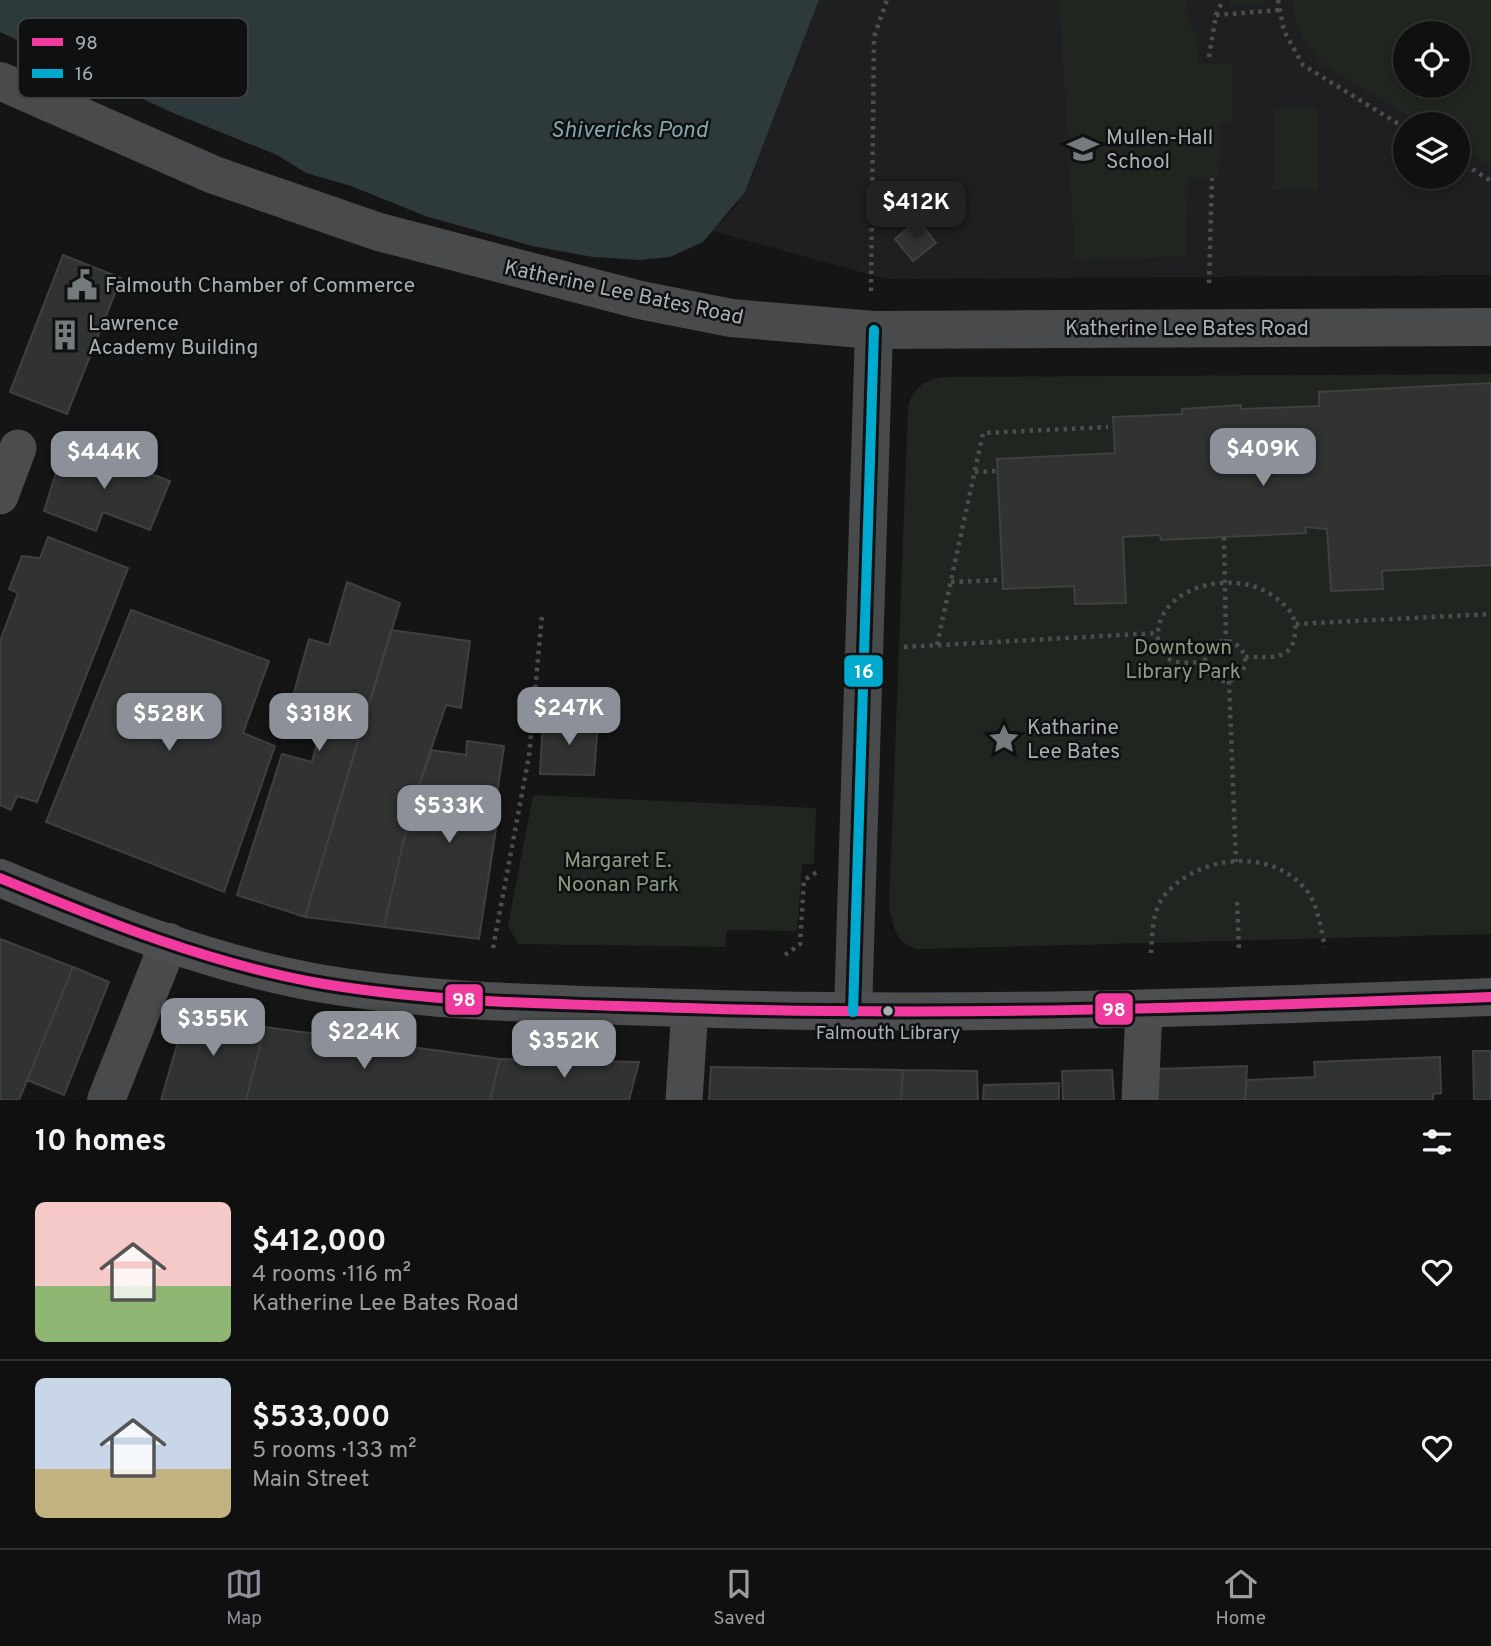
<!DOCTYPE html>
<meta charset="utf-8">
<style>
:root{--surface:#101010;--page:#1e1e1e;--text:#f1f3f6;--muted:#9c9d9f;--line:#303030;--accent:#8c9099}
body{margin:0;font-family:Overpass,sans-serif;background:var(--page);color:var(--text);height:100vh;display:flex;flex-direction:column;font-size:26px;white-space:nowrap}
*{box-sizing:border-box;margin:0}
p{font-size:23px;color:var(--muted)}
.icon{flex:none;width:38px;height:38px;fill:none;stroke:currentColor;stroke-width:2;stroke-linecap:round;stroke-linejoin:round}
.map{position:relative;height:1100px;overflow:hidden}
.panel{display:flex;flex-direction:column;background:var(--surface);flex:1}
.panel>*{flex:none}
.tools{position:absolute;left:1393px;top:21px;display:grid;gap:14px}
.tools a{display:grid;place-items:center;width:77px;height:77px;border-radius:50%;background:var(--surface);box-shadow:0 4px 10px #0003,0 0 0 2px var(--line);font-size:35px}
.price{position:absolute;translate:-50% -60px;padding:0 16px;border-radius:14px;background:var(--accent);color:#fff;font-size:23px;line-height:46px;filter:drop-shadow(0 2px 4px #0008)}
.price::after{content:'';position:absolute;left:50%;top:42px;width:21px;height:16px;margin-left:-10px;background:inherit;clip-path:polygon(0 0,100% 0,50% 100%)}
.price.on{background:#222;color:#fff}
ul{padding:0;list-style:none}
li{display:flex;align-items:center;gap:21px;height:175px;padding:0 35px}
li+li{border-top:2px solid var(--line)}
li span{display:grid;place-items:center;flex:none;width:196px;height:140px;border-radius:10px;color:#555}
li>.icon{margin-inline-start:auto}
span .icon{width:84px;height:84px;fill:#fffc;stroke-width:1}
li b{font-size:30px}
h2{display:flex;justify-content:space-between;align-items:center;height:84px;padding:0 35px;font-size:30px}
.menu{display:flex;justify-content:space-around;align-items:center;height:98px;border-top:2px solid var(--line);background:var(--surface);font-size:19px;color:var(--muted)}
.menu a{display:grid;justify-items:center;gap:4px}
.menu .on{color:var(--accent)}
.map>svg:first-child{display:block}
</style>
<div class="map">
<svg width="1491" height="1100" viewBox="0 0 1491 1100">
<rect width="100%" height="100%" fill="#151515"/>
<path fill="#1f1f21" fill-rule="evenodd" d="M819 0H1491V275L886 279 712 231 736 206 749 183ZM1405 33H1458V86H1405ZM1405 124H1458V177H1405Z"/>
<path fill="#20251f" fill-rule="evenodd" d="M1059 0H1187L1188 23 1196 30 1198 64H1232L1233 122 1221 123 1219 178 1188 179 1186 257 1075 259Z
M1231 0H1266V4L1229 6Z
M1293 0H1491V167L1458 146V124H1421L1324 66 1304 40 1293 14ZM1405 33H1458V86H1405Z
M1273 108H1318V190H1273Z
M1491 374V934L918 949C896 944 895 929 889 909L908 409C912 387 926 378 947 377Z
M533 795 816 808 814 864H802L797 931 727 930 725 947 518 944 508 926Z"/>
<path fill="#2e393b" d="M0 0H819L745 192 703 242 670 257 639 260 593 257 532 246 428 217 351 186 306 173 277 155 173 113 0 32Z"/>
<path fill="#313232" stroke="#3e4041" stroke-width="2" d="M918 220 936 243 913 261 895 239Z
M63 255 121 278 67 414 10 392Z
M1491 383V565L1382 571 1383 589 1331 591 1327 529 1305 527 1306 533 1161 540 1160 535 1123 537 1126 603 1075 604 1074 586 1003 589 997 459 1115 453 1113 417 1182 414V409L1241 405V409L1319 406V392Z
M77 449 90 450 170 481 150 530 103 512 96 531 44 511 59 463Z
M48 537 128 568 37 802 17 796 11 810 0 805V641L18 593 9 589 22 556 40 558Z
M347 582 400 603 305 917 237 895 282 754 312 762 318 739 284 728 309 639 329 645Z
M131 610 269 661 243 733 275 746 224 892 46 822Z
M391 630 470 641 461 708 446 705 411 808 384 927 305 917Z
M543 718 598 722 594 775 540 774Z
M467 741 504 746 494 815 498 816 479 939 384 927 411 808 432 750 466 755Z
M0 939 73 967 19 1100H0Z
M73 967 109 982 64 1095 27 1080Z
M189 1004 265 1027 246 1100H161Z
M265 1027 500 1059 490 1100H246Z
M1473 1051H1491V1100H1474Z
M1440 1057 1441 1093 1433 1094V1100H1245L1247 1080 1315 1077 1314 1062Z
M500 1059 639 1062 629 1100H490Z
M1247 1066 1245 1100H1153L1155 1069Z
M711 1067 903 1070 901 1100H709Z
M903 1070 977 1071 978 1100H901Z
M1112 1070 1114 1100H1063L1062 1071Z
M1059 1083V1100H983L984 1085Z"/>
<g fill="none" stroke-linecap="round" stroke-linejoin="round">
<path stroke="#4b4e4e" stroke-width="4.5" stroke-dasharray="3.5 5" stroke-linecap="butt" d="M1278 0 1284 31 1303 65 1405 128
M1216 15 1280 10
M1209 57 1216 15 1223 0
M1458 160 1491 181
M1209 283 1212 178
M871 291 874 37 887 0
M975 472 998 471
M1224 537 1226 642
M951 582 1003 580
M1205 661a20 20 0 1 1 40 0a20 20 0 1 1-40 0Z
M937 645 983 433 1108 427
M904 647 1158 633
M1245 657C1273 657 1297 662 1295 624
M1205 662C1196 662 1183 664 1173 661 1164 658 1159 650 1158 641 1153 585 1237 568 1273 596 1284 604 1293 611 1295 624L1491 614
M1229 681 1236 862
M1237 902 1239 950
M493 948 529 756 542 615
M1151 953C1152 935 1152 912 1164 896 1197 855 1272 846 1307 891 1318 905 1321 930 1325 947
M785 955 800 944 804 880 817 872"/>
<path stroke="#4a4c4e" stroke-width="37" d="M0 496 18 448
M684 1100 690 1008
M1140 1100 1144 1010"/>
<path stroke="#484a4b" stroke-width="38" d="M0 81 214 175 379 232 640 300 731 318 874 330 1491 327
M853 1012 874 330
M106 1100 169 942"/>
<path stroke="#4c4e4f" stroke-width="38" d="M0 878C103 921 213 965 324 984 444 1004 566 1004 687 1008 955 1017 1223 1007 1491 997"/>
<g stroke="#0f1011" stroke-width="16">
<path id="bus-1" d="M0 878C103 921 213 965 324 984 444 1004 566 1004 687 1008 955 1017 1223 1007 1491 997"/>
</g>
<g stroke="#0f1011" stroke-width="16">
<path id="bus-2" d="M853 1012 874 330"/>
</g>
<use href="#bus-1" stroke="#f13a9d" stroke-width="10"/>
<use href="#bus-2" stroke="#00a9ce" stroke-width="10"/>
</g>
<defs>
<g id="school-bare" transform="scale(2.415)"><path d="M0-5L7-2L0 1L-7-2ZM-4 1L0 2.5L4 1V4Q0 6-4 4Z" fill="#757a7c" stroke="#0f1011" stroke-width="2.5" paint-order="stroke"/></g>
<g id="civic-bare" transform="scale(2.415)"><path d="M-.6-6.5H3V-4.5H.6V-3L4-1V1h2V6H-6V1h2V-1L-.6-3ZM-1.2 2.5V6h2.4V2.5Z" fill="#757a7c" stroke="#0f1011" stroke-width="2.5" paint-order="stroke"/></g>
<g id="building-bare" transform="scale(2.415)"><path d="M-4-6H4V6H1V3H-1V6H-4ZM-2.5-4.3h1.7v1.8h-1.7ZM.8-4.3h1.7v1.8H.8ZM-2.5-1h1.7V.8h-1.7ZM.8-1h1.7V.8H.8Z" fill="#757a7c" stroke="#0f1011" stroke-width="2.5" paint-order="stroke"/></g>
<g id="sight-bare" transform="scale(2.415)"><path d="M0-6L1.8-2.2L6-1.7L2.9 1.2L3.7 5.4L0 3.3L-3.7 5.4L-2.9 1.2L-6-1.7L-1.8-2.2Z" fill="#757a7c" stroke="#0f1011" stroke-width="2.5" paint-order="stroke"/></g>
</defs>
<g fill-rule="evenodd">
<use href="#school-bare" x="1083" y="149"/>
<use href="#civic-bare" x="82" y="285"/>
<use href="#building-bare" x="65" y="335"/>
<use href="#sight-bare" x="1004" y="739"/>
</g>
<circle fill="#a8b0b4" stroke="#0f1011" stroke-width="2.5" cx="888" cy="1011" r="6"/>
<g text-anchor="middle" stroke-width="5" stroke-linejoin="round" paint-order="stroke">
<g font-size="19" fill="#a8b0b4" stroke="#0f1011">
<text x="888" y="1039">Falmouth Library</text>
</g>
<g font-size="21" fill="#a8b0b4" stroke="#0f1011" text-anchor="start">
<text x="1106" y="144">Mullen-Hall<tspan x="1106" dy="24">School</tspan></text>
<text x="105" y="292">Falmouth Chamber of Commerce</text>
<text x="88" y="330">Lawrence<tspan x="88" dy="24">Academy Building</tspan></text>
<text x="1027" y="734">Katharine<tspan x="1027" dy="24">Lee Bates</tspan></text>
</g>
<g font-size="21" fill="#a8b0b4" stroke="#0f1011">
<text transform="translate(624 292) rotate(12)" y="7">Katherine Lee Bates Road</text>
<text x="1187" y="335">Katherine Lee Bates Road</text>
</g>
<g font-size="21" fill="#889d81" stroke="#0f1011">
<text x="1183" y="654">Downtown<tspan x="1183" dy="24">Library Park</tspan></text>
<text x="618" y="867">Margaret E.<tspan x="618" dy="24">Noonan Park</tspan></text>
</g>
<g font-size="23" font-style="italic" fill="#83a5ab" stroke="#0f1011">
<text x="629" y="137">Shivericks Pond</text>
</g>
</g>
<rect x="18" y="18" width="230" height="80" rx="10" fill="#0f1011" stroke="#3d4042" stroke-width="2"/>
<rect x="32" y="38" width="31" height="8" fill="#f13a9d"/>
<rect x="32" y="69" width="31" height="9" fill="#00a9ce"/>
<g font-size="19" fill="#a8b0b4">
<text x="75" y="49">98</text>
<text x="75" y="80">16</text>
</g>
<g stroke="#0f1011" stroke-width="2.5">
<rect x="843" y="654" width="41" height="34" rx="7" fill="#00a9ce"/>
<rect x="444" y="983" width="40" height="33" rx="7" fill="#f13a9d"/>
<rect x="1094" y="992" width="40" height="34" rx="7" fill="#f13a9d"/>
</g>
<g font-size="19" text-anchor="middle" font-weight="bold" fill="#fff">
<text x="864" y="678">16</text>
<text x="464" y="1006">98</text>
<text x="1114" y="1016">98</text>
</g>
</svg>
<div class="tools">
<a><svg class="icon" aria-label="locate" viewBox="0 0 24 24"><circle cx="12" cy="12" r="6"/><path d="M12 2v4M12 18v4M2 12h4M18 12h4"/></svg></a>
<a><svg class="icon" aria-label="layers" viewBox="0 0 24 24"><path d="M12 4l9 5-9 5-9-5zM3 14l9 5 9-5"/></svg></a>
</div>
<b class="price on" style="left:916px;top:241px">$412K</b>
<b class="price" style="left:1263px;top:488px">$409K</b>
<b class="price" style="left:104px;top:491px">$444K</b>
<b class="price" style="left:569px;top:747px">$247K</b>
<b class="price" style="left:169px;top:753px">$528K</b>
<b class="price" style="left:319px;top:753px">$318K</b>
<b class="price" style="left:449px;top:845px">$533K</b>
<b class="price" style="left:213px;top:1058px">$355K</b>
<b class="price" style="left:364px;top:1071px">$224K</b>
<b class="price" style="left:564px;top:1080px">$352K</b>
</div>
<section class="panel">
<h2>10 homes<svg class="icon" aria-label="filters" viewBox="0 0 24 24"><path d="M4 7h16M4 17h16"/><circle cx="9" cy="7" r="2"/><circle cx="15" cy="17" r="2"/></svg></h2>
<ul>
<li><span style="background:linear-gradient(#f6c9c9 60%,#8fb573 0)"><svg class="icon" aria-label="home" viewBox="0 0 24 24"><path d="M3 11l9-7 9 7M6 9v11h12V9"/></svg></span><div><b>$412,000</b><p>4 rooms · 116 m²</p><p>Katherine Lee Bates Road</p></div><svg class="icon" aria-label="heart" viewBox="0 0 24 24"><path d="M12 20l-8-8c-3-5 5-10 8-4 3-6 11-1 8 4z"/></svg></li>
<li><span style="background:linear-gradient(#c9d6e8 65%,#c2b280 0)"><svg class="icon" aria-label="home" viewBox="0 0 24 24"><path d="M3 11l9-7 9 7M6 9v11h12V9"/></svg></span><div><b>$533,000</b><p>5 rooms · 133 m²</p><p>Main Street</p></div><svg class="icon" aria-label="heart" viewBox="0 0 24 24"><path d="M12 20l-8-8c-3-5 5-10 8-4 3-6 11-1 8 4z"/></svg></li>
</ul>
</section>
<nav class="menu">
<a class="on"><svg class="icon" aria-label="map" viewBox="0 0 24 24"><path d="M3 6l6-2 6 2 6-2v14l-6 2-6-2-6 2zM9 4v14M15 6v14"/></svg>Map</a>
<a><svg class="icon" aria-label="saved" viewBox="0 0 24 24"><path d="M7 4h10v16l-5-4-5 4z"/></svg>Saved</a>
<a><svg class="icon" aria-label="home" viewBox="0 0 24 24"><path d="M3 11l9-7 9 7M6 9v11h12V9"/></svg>Home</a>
</nav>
